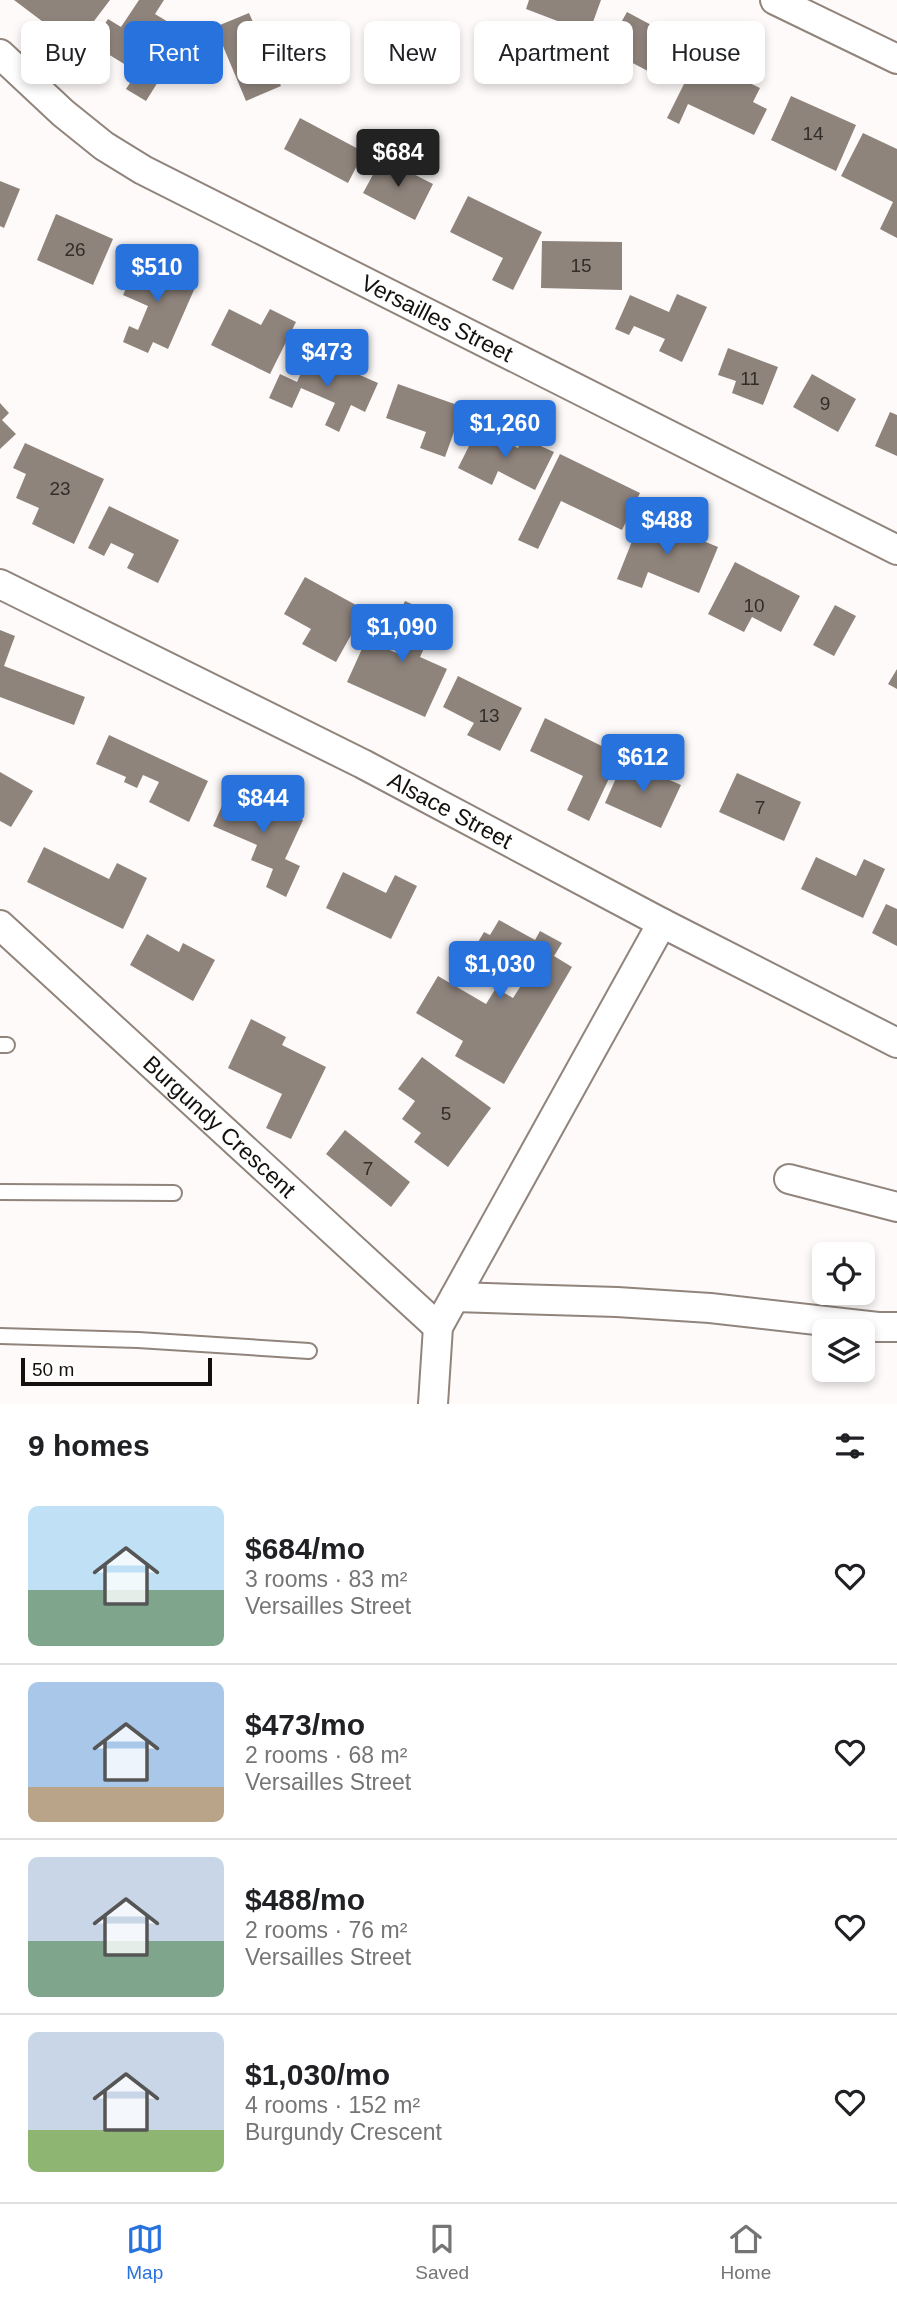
<!DOCTYPE html>
<meta charset="utf-8">
<style>
:root{--surface:#fff;--page:#f2f2f2;--text:#202124;--muted:#757577;--line:#e0e0e0;--accent:#2872de}
body{margin:0;font-family:Helvetica,sans-serif;background:var(--page);color:var(--text);height:100vh;display:flex;flex-direction:column;font-size:26px;white-space:nowrap}
*{box-sizing:border-box;margin:0}
p{font-size:23px;color:var(--muted)}
.icon{flex:none;width:38px;height:38px;fill:none;stroke:currentColor;stroke-width:2;stroke-linecap:round;stroke-linejoin:round}
.map{position:relative;height:1404px;overflow:hidden}
.side{display:flex;flex-direction:column;background:var(--surface);flex:1}
.side>*{flex:none}
.hud{position:absolute;left:21px;top:21px;width:856px;height:63px;display:flex;gap:14px}
.fabs{position:absolute;left:812px;top:1242px;display:grid;gap:14px}
.fabs a{display:grid;place-items:center;width:63px;height:63px;border-radius:10px;background:var(--surface);box-shadow:0 4px 10px #0003;font-size:35px}
.scale{position:absolute;left:21px;bottom:18px;width:191px;box-sizing:border-box;padding-left:7px;border:4px solid #14100d;border-top:0;font-size:19px;line-height:24px;white-space:nowrap;color:#14100d;-webkit-text-stroke:5px #fff;paint-order:stroke}
.price{position:absolute;translate:-50% -60px;padding:0 16px;border-radius:7px;background:var(--accent);color:#fff;font-size:23px;line-height:46px;filter:drop-shadow(0 2px 4px #0008)}
.price::after{content:'';position:absolute;left:50%;top:42px;width:21px;height:16px;margin-left:-10px;background:inherit;clip-path:polygon(0 0,100% 0,50% 100%)}
.price.selected{background:#222;color:#fff}
ul{padding:0;list-style:none}
li{display:flex;align-items:center;gap:21px;height:175px;padding:0 28px}
li+li{border-top:2px solid var(--line)}
li span{display:grid;place-items:center;flex:none;width:196px;height:140px;border-radius:10px;color:#555}
li>.icon{margin-inline-start:auto}
span .icon{width:84px;height:84px;fill:#fffc;stroke-width:1}
li b{font-size:30px}
h2{display:flex;justify-content:space-between;align-items:center;height:84px;padding:0 28px;font-size:30px}
.tag{padding:0 24px;border-radius:10px;background:var(--surface);box-shadow:0 4px 10px #0003;font-size:24px;line-height:63px}
.tag.selected{background:var(--accent);color:#fff}
.tabs{display:flex;justify-content:space-around;align-items:center;height:98px;border-top:2px solid var(--line);background:var(--surface);font-size:19px;color:var(--muted)}
.tabs a{display:grid;justify-items:center;gap:4px}
.tabs .selected{color:var(--accent)}
.map>svg:first-child{display:block}
</style>
<div class="map">
<svg width="897" height="1404" viewBox="0 0 897 1404">
<rect width="100%" height="100%" fill="#fdfaf9"/>
<path fill="#8f847c" d="M14 0H110L75 46Z
M139 0H164L155 14 188 34 146 101 126 89 137 72 92 44 108 19 121 27Z
M529 0H601L589 33 526 9Z
M627 12 683 42 663 79 606 49Z
M249 13 281 86 246 101 215 27Z
M697 58 760 88 753 102 767 109 754 135 688 104 679 124 667 118Z
M791 96 856 125 836 171 771 140Z
M300 118 364 152 348 183 284 149Z
M863 133 897 149V238L880 229 893 202 841 176Z
M382 158 433 184 415 220 363 193Z
M0 181 20 189 4 228 0 226Z
M468 196 542 232 513 290 492 280 503 258 450 232Z
M56 214 113 239 93 285 37 260Z
M542 241 622 242V290L541 288Z
M140 258 197 283 168 349 153 342 148 353 123 342 129 326 138 330 148 306 123 295Z
M677 294 707 307 682 362 659 351 665 339 634 326 629 335 615 329 630 295 669 312Z
M229 309 261 325 270 309 296 322 270 374 211 345Z
M728 348 778 367 763 405 732 393 736 381 718 375Z
M310 353 378 383 365 412 351 405 339 432 325 425 335 403 301 388 292 408 269 398 280 374 297 382Z
M812 374 856 399 838 432 793 407Z
M398 384 463 407 445 457 420 448 426 432 386 418Z
M0 403 9 413 2 420 16 434 0 449Z
M890 412 897 415V456L875 446Z
M478 428 518 448 523 438 554 452 535 490 498 471 492 485 458 468Z
M25 443 104 479 74 544 32 524 39 508 16 498 26 474 13 468Z
M560 454 640 493 622 530 561 501 538 549 518 540Z
M109 506 179 540 158 583 127 568 134 554 111 543 104 556 88 548Z
M642 516 718 547 699 593 648 572 642 588 617 579Z
M735 562 800 596 781 632 752 617 744 632 708 614Z
M305 577 365 610 336 662 302 644 311 629 284 614Z
M405 601 439 616 420 657 447 669 425 717 347 682 366 640 399 654 404 643 389 636Z
M835 605 856 616 834 656 813 645Z
M0 630 15 636 4 666 85 697 74 725 0 697Z
M897 669V689L888 684Z
M458 676 522 708 500 751 467 735 474 723 443 707Z
M545 718 620 755 589 821 567 810 583 776 530 751Z
M109 735 208 781 189 822 149 802 159 782 143 775 137 788 124 782 126 777 96 764Z
M624 760 681 785 661 828 605 803Z
M0 772 33 791 11 827 0 821Z
M737 773 801 802 784 841 719 812Z
M230 788 303 820 285 859 300 866 286 897 266 887 273 869 251 860 257 845 213 826Z
M44 847 109 879 117 863 147 878 123 929 27 882Z
M816 857 856 876 864 859 885 869 863 918 801 889Z
M343 872 386 893 395 875 417 886 391 939 326 908Z
M886 904 897 909V946L872 933Z
M499 920 535 940 540 931 562 943 554 956 572 967 504 1084 455 1056 463 1041 416 1013 438 976 486 1004 496 988 513 998 522 984 471 954 484 932 490 935Z
M147 934 179 952 183 943 215 960 193 1001 130 965Z
M251 1019 286 1037 282 1045 326 1067 291 1139 266 1128 282 1094 228 1068Z
M422 1057 491 1108 448 1167 414 1142 421 1133 402 1119 415 1101 398 1089Z
M345 1130 410 1182 391 1207 326 1154Z"/>
<g fill="none" stroke-linecap="round" stroke-linejoin="round">
<g stroke="#90847c" stroke-width="18">
<path id="service" d="M0 1045H7
M0 1192 174 1193
M0 1336 138 1340 309 1351"/>
</g>
<g stroke="#90847c" stroke-width="32">
<g id="minor">
<path d="M775 0 897 59"/>
<path id="s1" d="M0 54 63 113 104 146 143 170 897 550"/>
<path id="s2" d="M0 584 363 764 662 923 897 1043"/>
<path id="s3" d="M0 925 438 1327"/>
<path d="M789 1179 897 1207"/>
<path d="M455 1297 617 1302 710 1308 878 1327H897"/>
<path d="M433 1404 438 1327 662 923"/>
</g>
</g>
<use href="#service" stroke="#fff" stroke-width="14"/>
<use href="#minor" stroke="#fff" stroke-width="28"/>
</g>
<g text-anchor="middle" stroke-width="5" stroke-linejoin="round" paint-order="stroke">
<g font-size="19" fill="#332d29">
<text x="813" y="140">14</text>
<text x="75" y="256">26</text>
<text x="581" y="272">15</text>
<text x="750" y="385">11</text>
<text x="825" y="410">9</text>
<text x="60" y="495">23</text>
<text x="754" y="612">10</text>
<text x="489" y="722">13</text>
<text x="760" y="814">7</text>
<text x="446" y="1120">5</text>
<text x="368" y="1175">7</text>
</g>
<g font-size="23" fill="#14100d" stroke="#fff">
<text dy="8" stroke="none"><textPath href="#s1" startOffset="514">Versailles Street</textPath></text>
<text dy="8" stroke="none"><textPath href="#s2" startOffset="504">Alsace Street</textPath></text>
<text dy="8" stroke="none"><textPath href="#s3" startOffset="298">Burgundy Crescent</textPath></text>
</g>
</g>
</svg>
<div class="fabs">
<a><svg class="icon" aria-label="locate" viewBox="0 0 24 24"><circle cx="12" cy="12" r="6"/><path d="M12 2v4M12 18v4M2 12h4M18 12h4"/></svg></a>
<a><svg class="icon" aria-label="layers" viewBox="0 0 24 24"><path d="M12 4l9 5-9 5-9-5zM3 14l9 5 9-5"/></svg></a>
</div>
<div class="scale">50 m</div>
<b class="price selected" style="left:398px;top:189px">$684</b>
<b class="price" style="left:157px;top:304px">$510</b>
<b class="price" style="left:327px;top:389px">$473</b>
<b class="price" style="left:505px;top:460px">$1,260</b>
<b class="price" style="left:667px;top:557px">$488</b>
<b class="price" style="left:402px;top:664px">$1,090</b>
<b class="price" style="left:643px;top:794px">$612</b>
<b class="price" style="left:263px;top:835px">$844</b>
<b class="price" style="left:500px;top:1001px">$1,030</b>
<div class="hud">
<a class="tag">Buy</a>
<a class="tag selected">Rent</a>
<a class="tag">Filters</a>
<a class="tag">New</a>
<a class="tag">Apartment</a>
<a class="tag">House</a>
</div>
</div>
<section class="side">
<h2>9 homes<svg class="icon" aria-label="filters" viewBox="0 0 24 24"><path d="M4 7h16M4 17h16"/><circle cx="9" cy="7" r="2"/><circle cx="15" cy="17" r="2"/></svg></h2>
<ul>
<li><span style="background:linear-gradient(#bfe0f5 60%,#7fa58c 0)"><svg class="icon" aria-label="home" viewBox="0 0 24 24"><path d="M3 11l9-7 9 7M6 9v11h12V9"/></svg></span><div><b>$684/mo</b><p>3 rooms · 83 m²</p><p>Versailles Street</p></div><svg class="icon" aria-label="heart" viewBox="0 0 24 24"><path d="M12 20l-8-8c-3-5 5-10 8-4 3-6 11-1 8 4z"/></svg></li>
<li><span style="background:linear-gradient(#a9c7e8 75%,#b9a48a 0)"><svg class="icon" aria-label="home" viewBox="0 0 24 24"><path d="M3 11l9-7 9 7M6 9v11h12V9"/></svg></span><div><b>$473/mo</b><p>2 rooms · 68 m²</p><p>Versailles Street</p></div><svg class="icon" aria-label="heart" viewBox="0 0 24 24"><path d="M12 20l-8-8c-3-5 5-10 8-4 3-6 11-1 8 4z"/></svg></li>
<li><span style="background:linear-gradient(#c9d6e8 60%,#7fa58c 0)"><svg class="icon" aria-label="home" viewBox="0 0 24 24"><path d="M3 11l9-7 9 7M6 9v11h12V9"/></svg></span><div><b>$488/mo</b><p>2 rooms · 76 m²</p><p>Versailles Street</p></div><svg class="icon" aria-label="heart" viewBox="0 0 24 24"><path d="M12 20l-8-8c-3-5 5-10 8-4 3-6 11-1 8 4z"/></svg></li>
<li><span style="background:linear-gradient(#c9d6e8 70%,#8fb573 0)"><svg class="icon" aria-label="home" viewBox="0 0 24 24"><path d="M3 11l9-7 9 7M6 9v11h12V9"/></svg></span><div><b>$1,030/mo</b><p>4 rooms · 152 m²</p><p>Burgundy Crescent</p></div><svg class="icon" aria-label="heart" viewBox="0 0 24 24"><path d="M12 20l-8-8c-3-5 5-10 8-4 3-6 11-1 8 4z"/></svg></li>
</ul>
</section>
<nav class="tabs">
<a class="selected"><svg class="icon" aria-label="map" viewBox="0 0 24 24"><path d="M3 6l6-2 6 2 6-2v14l-6 2-6-2-6 2zM9 4v14M15 6v14"/></svg>Map</a>
<a><svg class="icon" aria-label="saved" viewBox="0 0 24 24"><path d="M7 4h10v16l-5-4-5 4z"/></svg>Saved</a>
<a><svg class="icon" aria-label="home" viewBox="0 0 24 24"><path d="M3 11l9-7 9 7M6 9v11h12V9"/></svg>Home</a>
</nav>
